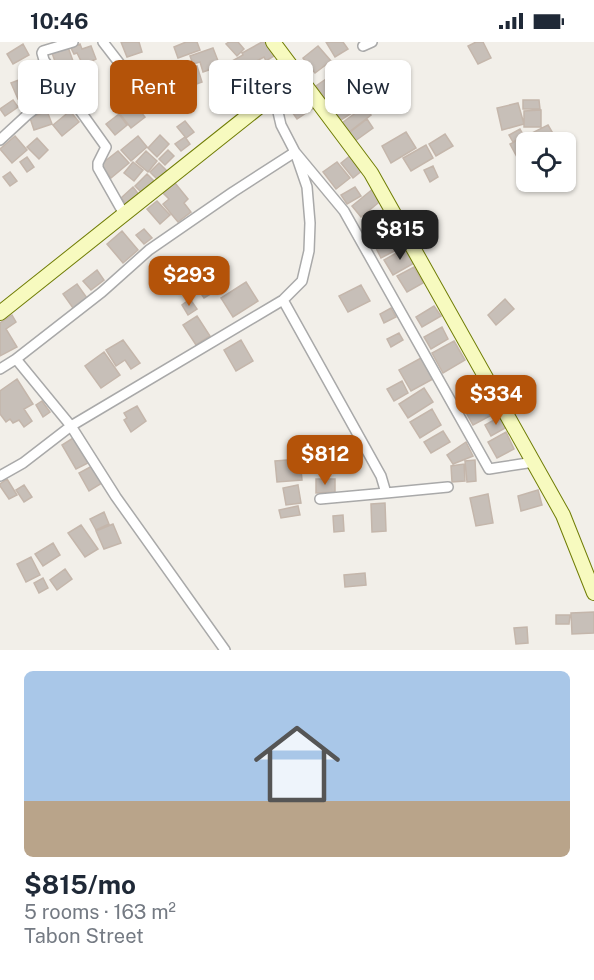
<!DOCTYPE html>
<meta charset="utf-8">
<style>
:root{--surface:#fff;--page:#f6f6f7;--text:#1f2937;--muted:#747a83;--line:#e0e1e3;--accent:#b45309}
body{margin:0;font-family:"Public Sans",sans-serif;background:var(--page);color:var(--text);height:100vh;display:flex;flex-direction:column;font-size:22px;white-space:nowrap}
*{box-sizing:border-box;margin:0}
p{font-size:20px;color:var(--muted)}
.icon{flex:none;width:33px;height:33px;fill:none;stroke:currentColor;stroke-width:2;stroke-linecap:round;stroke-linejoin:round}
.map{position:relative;height:608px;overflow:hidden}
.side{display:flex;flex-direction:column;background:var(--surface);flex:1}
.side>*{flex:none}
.banner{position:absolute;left:18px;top:18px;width:558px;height:54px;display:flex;gap:12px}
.tools{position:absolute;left:516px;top:90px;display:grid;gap:12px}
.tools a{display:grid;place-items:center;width:60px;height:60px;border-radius:9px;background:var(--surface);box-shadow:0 2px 4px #0004;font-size:30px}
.price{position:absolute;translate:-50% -51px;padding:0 14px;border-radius:12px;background:var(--accent);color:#fff;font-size:20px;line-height:39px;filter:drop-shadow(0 2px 3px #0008)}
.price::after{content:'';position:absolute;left:50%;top:36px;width:18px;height:14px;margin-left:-9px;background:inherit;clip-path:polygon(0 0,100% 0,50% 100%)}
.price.selected{background:#222;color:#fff}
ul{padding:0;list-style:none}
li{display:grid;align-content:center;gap:12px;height:318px;padding:0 24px}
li+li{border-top:2px solid var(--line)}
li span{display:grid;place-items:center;height:186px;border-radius:9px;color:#555}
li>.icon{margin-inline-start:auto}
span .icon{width:108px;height:108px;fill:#fffc;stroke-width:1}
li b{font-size:26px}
.tag{padding:0 21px;border-radius:9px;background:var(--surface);box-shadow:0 2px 4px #0004;font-size:21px;line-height:54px}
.tag.selected{background:var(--accent);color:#fff}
.status{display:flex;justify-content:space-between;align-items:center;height:42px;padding:0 30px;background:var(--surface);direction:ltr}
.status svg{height:16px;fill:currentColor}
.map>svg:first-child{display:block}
</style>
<div class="status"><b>10:46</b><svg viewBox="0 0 49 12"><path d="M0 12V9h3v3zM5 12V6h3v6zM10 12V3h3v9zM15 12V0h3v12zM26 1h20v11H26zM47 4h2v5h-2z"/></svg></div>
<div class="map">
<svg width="594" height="608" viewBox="0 0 594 608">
<rect width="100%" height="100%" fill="#f2efe9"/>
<path fill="#c7bfb8" stroke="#c4b6ab" stroke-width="1.5" d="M121 0H139L142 10 127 15Z
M186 0H197L200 8 178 16 174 5Z
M229 0H238L244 7 237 14 226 2Z
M262 0H265L274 14 266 19 264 15 228 34 223 24 243 13 242 11Z
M326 0H343L348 7 335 15Z
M476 0H483L491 16 478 22 468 4Z
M23 2 29 13 13 22 7 12Z
M80 2 82 7 91 4 96 17 83 23 77 11 74 12 71 6Z
M318 4 331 19 315 31 303 16Z
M68 5 73 19 57 25 52 11Z
M213 6 220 24 203 30 200 20 193 22 190 14Z
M77 19 85 27 68 41 60 30Z
M254 22 266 38 262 41 259 38 254 41 252 39 245 44 239 35Z
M197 24 202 40 188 45 182 29Z
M342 26 353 43 327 61 316 44Z
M88 30 97 44 77 58 67 44Z
M32 33 38 49 18 57 11 41Z
M385 39 397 57 375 70 363 53Z
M166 43 174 57 166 62 157 48Z
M235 44 248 64 239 71 225 51Z
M301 45 315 65 297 77 283 57Z
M356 47 366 62 341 78 331 64Z
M13 58 18 65 5 74 0 67Z
M523 58H539L540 67H523Z
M134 61 145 75 131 86 120 72Z
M518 61 524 82 502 88 497 66Z
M365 64 371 73 349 90 342 81Z
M541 68V85H524V69Z
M47 69 52 82 34 88 30 76Z
M70 69 79 80 62 94 53 83Z
M119 72 127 83 115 93 106 82Z
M367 77 373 86 355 99 349 91Z
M185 79 194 90 186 96 177 85Z
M548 83 555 95 544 100H526V110L517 115 510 102Z
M520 87 524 94 513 100 509 93Z
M406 90 416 106 391 121 382 104Z
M445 92 453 104 436 114 429 102Z
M160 93 169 102 157 115 148 106Z
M15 94 27 108 12 121 0 107Z
M138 94 147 105 131 119 121 108Z
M185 95 190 102 181 109 175 102Z
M37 96 48 108 39 117 27 105Z
M426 103 433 116 411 129 403 116Z
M168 108 174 114 165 123 159 117Z
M118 109 129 121 111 136 100 123Z
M146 109 157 119 148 130 136 120Z
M351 113 363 128 353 136 341 121Z
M27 115 34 125 27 130 20 120Z
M133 120 143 128 134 139 124 131Z
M337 120 350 136 336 147 323 130Z
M159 121 167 129 158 138 150 130Z
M433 124 438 135 430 140 424 128Z
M10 130 17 139 10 144 3 135Z
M147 132 155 140 143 152 135 144Z
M175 141 188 157 184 161 191 170 178 180 163 162 169 157 163 151Z
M133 145 140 154 128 164 121 156Z
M355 145 361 154 347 162 341 153Z
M374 146 383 157 361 175 352 164Z
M157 159 170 173 160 182 147 167Z
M417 175 424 186 414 192 407 181Z
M381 177 388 186 374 196 367 186Z
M144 187 152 196 144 202 136 193Z
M393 187 402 205 381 216 372 198Z
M122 189 138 208 123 221 107 202Z
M407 205 416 220 393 233 384 218Z
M414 225 423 241 407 250 397 234Z
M97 228 104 238 91 248 83 239Z
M211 229 222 245 204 256 193 240Z
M246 240 258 259 233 275 221 256Z
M77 242 87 256 73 266 63 252Z
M361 243 370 259 348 270 339 254Z
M190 257 197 267 188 273 182 263Z
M505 257 514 267 496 283 488 273Z
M434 264 441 274 422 285 416 275Z
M391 266 396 275 384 281 380 272Z
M12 273 16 280 6 287 17 305 0 314V281Z
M197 274 210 294 196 303 183 283Z
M442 285 448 297 431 307 424 295Z
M399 291 403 298 391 305 387 297Z
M123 298 140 321 131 327 125 318 116 324 106 308Z
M241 298 253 319 236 329 224 308Z
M454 299 465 318 443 331 432 311Z
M104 310 120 333 101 346 85 324Z
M421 316 433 337 411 349 399 328Z
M17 337 33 362 24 367 32 379 24 385 19 378 13 381 10 377 6 380 0 372V349Z
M402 339 408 351 394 359 387 347Z
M478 344 482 352 462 363 458 355Z
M424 346 433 360 408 376 399 362Z
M480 356 490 374 473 383 463 365Z
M42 359 50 370 43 375 36 363Z
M137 364 146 379 131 390 124 378 127 376 124 371Z
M432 367 441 383 420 396 410 380Z
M501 374 507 385 491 394 485 383Z
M443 389 450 400 431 411 424 400Z
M506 390 514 407 497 416 488 400Z
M73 396 88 421 76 427 62 403Z
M310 400 315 413 306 416 301 404Z
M466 400 473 414 453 422 447 413Z
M300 417 302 438 277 440 275 419Z
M475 418 476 439 467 440 465 419Z
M464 422 465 439 452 440 451 424Z
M92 424 102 441 89 449 79 431Z
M7 437 17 453 9 457 0 444V442Z
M316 437H335V450L316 451Z
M24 443 32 455 24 460 16 448Z
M298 443 301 461 286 463 283 446Z
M538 448 542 463 521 469 518 454Z
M488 452 493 481 476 484 470 456Z
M385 461 386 489 372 490 371 462Z
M298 464 300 473 281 476 279 468Z
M104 470 109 482 96 488 90 477Z
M343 473 344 489 334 490 333 474Z
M113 482 121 501 104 507 96 489Z
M81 483 98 507 85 515 68 491Z
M53 501 60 513 43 524 35 512Z
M31 515 40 533 26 540 17 522Z
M65 527 72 537 57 548 50 538Z
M365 531 366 543 345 545 344 533Z
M43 536 48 546 39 551 34 541Z
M594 570V591L572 592 571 571Z
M556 573H570L569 582H556Z
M527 585 528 601 516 602 514 586Z"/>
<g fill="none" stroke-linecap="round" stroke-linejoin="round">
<g stroke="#a9a9a9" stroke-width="12">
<path id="street" d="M73 0 43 9 42 11 44 18 106 105 98 121V126L124 172
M103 0 147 57
M363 4 372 0
M274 53 281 83 295 110 344 169 489 427 534 420
M0 98 27 73 63 45
M283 258 381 434 386 451 320 457
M16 317 71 384 116 455 225 608
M0 327 16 317 102 250 149 208 233 150 295 110 307 145 310 181 309 209 302 239 283 258 71 384 23 421 0 434
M386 451 448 445"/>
</g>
<g stroke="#707d05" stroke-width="16">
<path id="secondary" d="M273 0 371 131 563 473 594 551
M0 271 274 53 296 31"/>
</g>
<use href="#street" stroke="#fff" stroke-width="9"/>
<use href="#secondary" stroke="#f7fabf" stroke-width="14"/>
</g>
</svg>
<div class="tools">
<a><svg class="icon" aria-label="locate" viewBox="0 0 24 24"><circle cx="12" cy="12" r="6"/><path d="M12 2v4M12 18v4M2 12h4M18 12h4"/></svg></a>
</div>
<b class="price selected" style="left:400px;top:219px">$815</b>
<b class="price" style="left:189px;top:265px">$293</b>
<b class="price" style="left:496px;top:384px">$334</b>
<b class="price" style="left:325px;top:444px">$812</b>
<div class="banner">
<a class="tag">Buy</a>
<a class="tag selected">Rent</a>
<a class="tag">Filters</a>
<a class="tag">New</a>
</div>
</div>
<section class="side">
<ul>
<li><span style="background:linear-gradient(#a9c7e8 70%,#b9a48a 0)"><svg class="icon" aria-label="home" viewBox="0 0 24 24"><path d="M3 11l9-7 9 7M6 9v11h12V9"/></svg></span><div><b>$815/mo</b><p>5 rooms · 163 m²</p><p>Tabon Street</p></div></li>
</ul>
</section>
